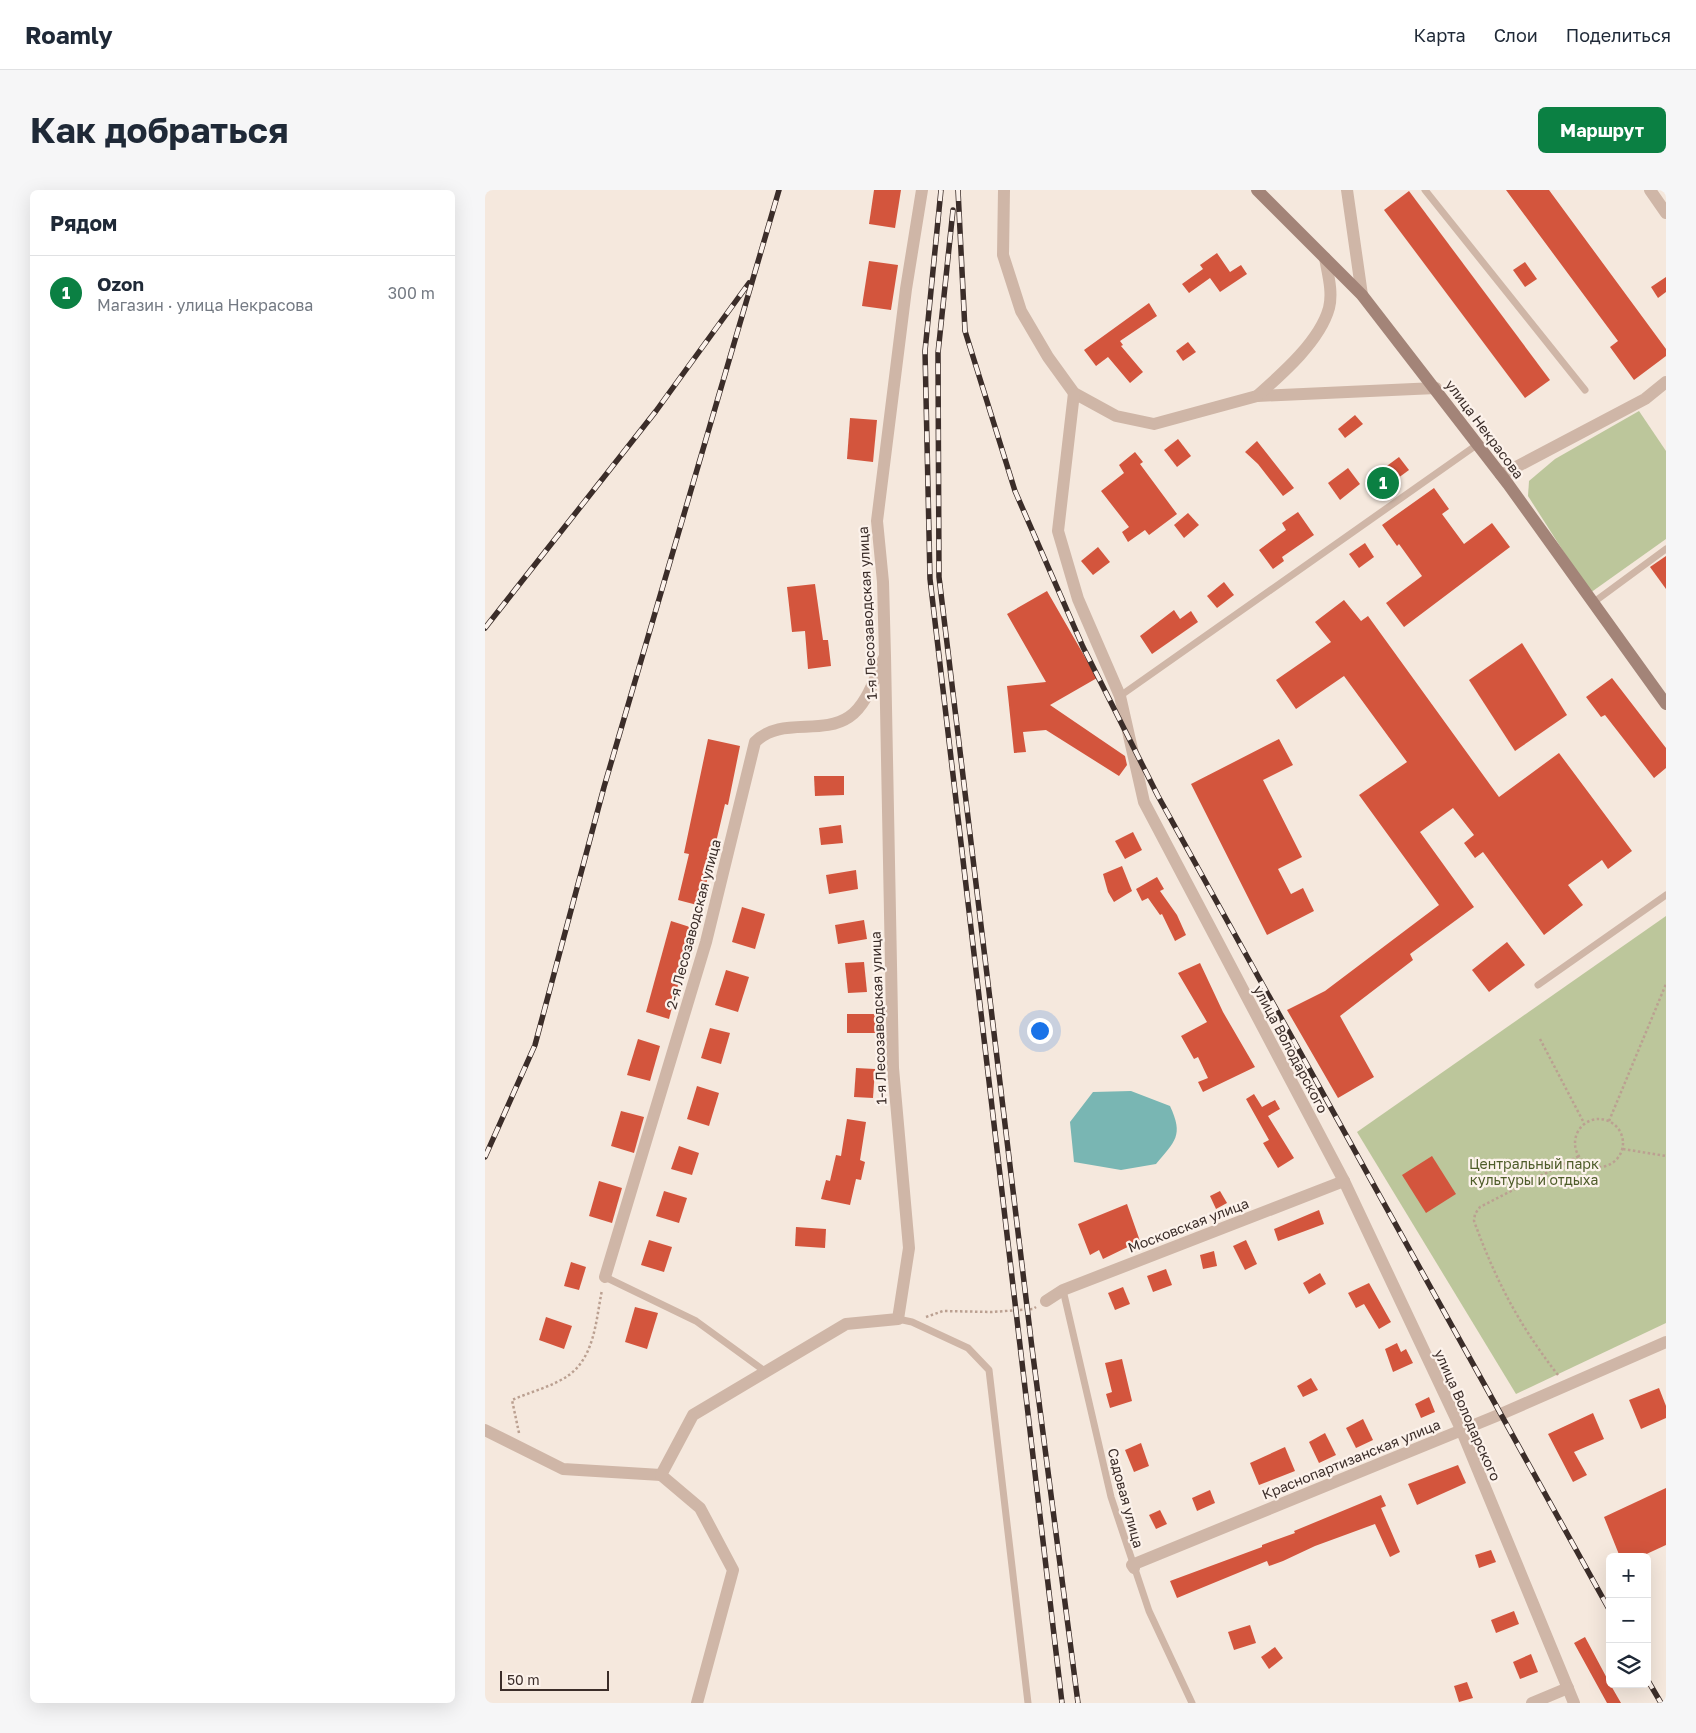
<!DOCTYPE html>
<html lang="ru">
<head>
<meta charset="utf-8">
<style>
	:root { --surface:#fff; --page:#f6f6f7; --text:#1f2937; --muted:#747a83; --line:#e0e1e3; --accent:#0b8043 }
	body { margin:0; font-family:"Golos Text",sans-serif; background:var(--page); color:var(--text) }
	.controls { position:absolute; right:15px; bottom:15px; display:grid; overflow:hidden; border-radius:8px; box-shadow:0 5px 20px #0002 }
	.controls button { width:45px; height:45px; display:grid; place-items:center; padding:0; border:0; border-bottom:1px solid var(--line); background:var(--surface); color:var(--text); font:25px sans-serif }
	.scale { position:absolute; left:15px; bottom:12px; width:109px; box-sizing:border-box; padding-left:5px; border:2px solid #3b2d29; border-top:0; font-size:14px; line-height:18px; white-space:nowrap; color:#3b2d29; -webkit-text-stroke:4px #fcf2eb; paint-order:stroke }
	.you { position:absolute; left:554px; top:840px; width:18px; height:18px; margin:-12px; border:4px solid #fff; border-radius:50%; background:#1a73e8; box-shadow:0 0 0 8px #1a73e833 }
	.badge { display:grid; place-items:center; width:32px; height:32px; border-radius:50%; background:var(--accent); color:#fff; font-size:16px; font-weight:700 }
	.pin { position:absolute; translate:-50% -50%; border:2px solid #fff; box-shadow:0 1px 5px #0006 }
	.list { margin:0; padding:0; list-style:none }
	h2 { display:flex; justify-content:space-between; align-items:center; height:65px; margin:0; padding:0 20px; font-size:21px }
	h2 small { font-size:16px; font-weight:400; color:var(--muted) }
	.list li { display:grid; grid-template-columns:32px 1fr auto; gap:15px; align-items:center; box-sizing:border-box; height:75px; padding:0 20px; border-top:1px solid var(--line) }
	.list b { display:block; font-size:19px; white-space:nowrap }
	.list p { margin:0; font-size:16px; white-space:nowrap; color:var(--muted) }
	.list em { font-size:16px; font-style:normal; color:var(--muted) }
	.icon { flex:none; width:28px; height:28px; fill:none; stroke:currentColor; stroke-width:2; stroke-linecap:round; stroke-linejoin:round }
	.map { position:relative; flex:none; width:1181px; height:1513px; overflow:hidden; border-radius:8px }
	header { display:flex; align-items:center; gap:30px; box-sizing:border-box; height:70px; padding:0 25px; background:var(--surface); border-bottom:1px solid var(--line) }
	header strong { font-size:24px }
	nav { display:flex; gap:28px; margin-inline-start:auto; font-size:18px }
	.intro { display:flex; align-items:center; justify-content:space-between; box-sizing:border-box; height:120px; padding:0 30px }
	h1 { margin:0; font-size:35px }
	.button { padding:12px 22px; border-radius:8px; background:var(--accent); color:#fff; font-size:18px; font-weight:700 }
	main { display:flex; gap:30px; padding:0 30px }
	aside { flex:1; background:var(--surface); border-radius:8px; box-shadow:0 5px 20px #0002 }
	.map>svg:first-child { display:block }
</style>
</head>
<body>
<header>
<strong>Roamly</strong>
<nav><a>Карта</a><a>Слои</a><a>Поделиться</a></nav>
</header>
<div class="intro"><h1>Как добраться</h1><a class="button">Маршрут</a></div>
<main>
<aside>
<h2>Рядом<small></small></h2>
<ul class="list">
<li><span class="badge">1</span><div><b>Ozon</b><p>Магазин · улица Некрасова</p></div><em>300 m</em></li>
</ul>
</aside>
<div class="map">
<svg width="1181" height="1513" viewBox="0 0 1181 1513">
	<rect width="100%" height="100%" fill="#f5e8dd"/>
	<g fill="#bcc69b">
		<polygon points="1154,221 1181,261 1181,349 1105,403 1043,306 1044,291 1070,269"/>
		<polygon points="1181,726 1181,1133 1031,1204 872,942"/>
	</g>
	<path fill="#79b6b3" d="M646,901L685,916C699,946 690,951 671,974L636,980L589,972L585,932L608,902Z"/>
	<g fill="#d3553d">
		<polygon points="389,0 416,0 410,38 384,34"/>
		<polygon points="1021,0 1064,0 1181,159 1181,166 1149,190 1125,157 1133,151"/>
		<polygon points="924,1 1065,190 1040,208 899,20"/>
		<polygon points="732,63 745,82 756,75 762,84 735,102 725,88 704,103 697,94 718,79 715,75"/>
		<polygon points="384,71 413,75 406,120 377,116"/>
		<polygon points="1040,72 1052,89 1040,97 1028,80"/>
		<polygon points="1181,87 1181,102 1173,108 1166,97"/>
		<polygon points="664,113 672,126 635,151 638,155 636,156 658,182 645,193 623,167 611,176 599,160"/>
		<polygon points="703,152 711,162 698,171 691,161"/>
		<polygon points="870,225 878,234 860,248 853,239"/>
		<polygon points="365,228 392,230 388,272 362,269"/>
		<polygon points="693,249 706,266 692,277 679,260"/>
		<polygon points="772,251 809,298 798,306 773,274 760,262"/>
		<polygon points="650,262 658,272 655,274 692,324 664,345 660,340 643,352 637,342 644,337 616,301 639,283 634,275"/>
		<polygon points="914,267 924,280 890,305 880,292"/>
		<polygon points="863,278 875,294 855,310 843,293"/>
		<polygon points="949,298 964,319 957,324 979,354 1007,333 1025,357 919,437 901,413 937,386 914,354 912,356 897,335"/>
		<polygon points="813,322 829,345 797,367 799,371 788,379 774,360 801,340 797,333"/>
		<polygon points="703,323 714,335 699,348 689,335"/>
		<polygon points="880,353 889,367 874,378 864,364"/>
		<polygon points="613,357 625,372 608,385 596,371"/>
		<polygon points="1181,366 1181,399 1165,377"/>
		<polygon points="739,392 749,405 732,418 722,406"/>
		<polygon points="330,394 338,450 343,450 346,476 323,479 320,441 307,442 302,397"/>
		<polygon points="562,401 612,488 565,515 640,566 642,575 634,586 561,540 538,542 541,562 529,563 522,496 561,492 522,424"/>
		<polygon points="859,410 876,431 883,426 1014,607 1074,563 1147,661 1123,679 1117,670 1083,695 1098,715 1059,745 998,662 990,668 979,653 989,645 968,618 935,642 989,717 925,764 928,770 855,826 889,887 853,908 802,820 840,801 954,715 874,605 922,572 859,486 811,519 791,490 846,452 830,432"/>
		<polygon points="689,420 695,429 706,421 713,432 667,464 655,446"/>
		<polygon points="1037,453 1082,525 1030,561 984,490"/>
		<polygon points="1127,488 1181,558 1181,578 1169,588 1120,525 1116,527 1101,507"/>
		<polygon points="223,549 255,556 243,615 240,614 216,716 193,710 204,664 199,663"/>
		<polygon points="794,549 808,575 778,590 817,667 793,679 806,704 818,698 829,721 782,745 706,594"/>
		<polygon points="329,586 359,586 359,605 330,606"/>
		<polygon points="356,635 358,653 336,655 334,638"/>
		<polygon points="648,642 657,660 640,669 630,651"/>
		<polygon points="637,676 647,701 629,712 623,702 618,684"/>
		<polygon points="371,680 373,699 344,704 341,685"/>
		<polygon points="672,687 679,699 675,701 692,725 701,745 690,751 677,724 675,725 663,708 657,711 651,699"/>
		<polygon points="257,717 280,724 270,759 247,752"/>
		<polygon points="379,730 382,749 353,754 350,735"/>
		<polygon points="186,731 208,738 184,829 161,822"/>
		<polygon points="1022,752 1040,775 1004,802 987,780"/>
		<polygon points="379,772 382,802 363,803 360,773"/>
		<polygon points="715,773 738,822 770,877 718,902 713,892 723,888 713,867 709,869 696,846 722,832 693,783"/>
		<polygon points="241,780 264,787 253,822 230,815"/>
		<rect x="362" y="824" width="30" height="19"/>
		<polygon points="225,838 245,843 236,874 216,868"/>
		<polygon points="153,849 175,856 165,891 142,885"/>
		<polygon points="371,878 390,879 388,908 369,907"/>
		<polygon points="212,896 234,903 224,936 202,929"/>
		<polygon points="769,904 777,917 790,910 795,919 783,926 809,968 793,978 778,953 784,950 761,909"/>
		<polygon points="136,921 159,927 149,963 126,956"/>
		<polygon points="362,929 381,932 375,970 380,972 376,990 371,989 365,1015 336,1009 341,990 345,991 351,965 356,966"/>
		<polygon points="194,956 214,963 207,985 186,979"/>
		<polygon points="947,966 971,1004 941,1023 917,985"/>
		<polygon points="114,991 137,998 127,1033 104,1026"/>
		<polygon points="179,1001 202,1008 194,1033 171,1026"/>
		<polygon points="735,1001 742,1013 731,1019 725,1006"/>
		<polygon points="642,1014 655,1051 618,1069 614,1060 605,1065 593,1034"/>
		<polygon points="834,1020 839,1034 793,1051 789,1039"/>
		<polygon points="311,1037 341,1039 340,1058 310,1056"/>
		<polygon points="164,1050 187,1057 179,1082 156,1075"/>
		<polygon points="761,1050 772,1074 760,1080 748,1056"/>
		<polygon points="729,1061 732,1076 718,1079 715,1065"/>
		<polygon points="86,1072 101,1077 94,1100 79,1096"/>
		<polygon points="681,1079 687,1095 668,1102 662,1086"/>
		<polygon points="835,1083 841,1094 824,1104 818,1093"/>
		<polygon points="884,1093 906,1132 894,1139 879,1114 871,1118 863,1103"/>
		<polygon points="638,1097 645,1114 630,1120 623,1103"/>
		<polygon points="150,1117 173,1123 162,1159 140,1152"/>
		<polygon points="61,1127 87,1136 79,1159 54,1150"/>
		<polygon points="912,1153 916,1162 921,1159 928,1173 908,1182 900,1159"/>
		<polygon points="637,1169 647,1211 625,1218 621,1204 627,1202 620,1173"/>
		<polygon points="826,1188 833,1200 818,1207 812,1196"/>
		<polygon points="1174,1198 1181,1216 1181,1228 1156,1239 1144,1210"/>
		<polygon points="944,1207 950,1222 936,1228 930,1214"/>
		<polygon points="1108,1223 1119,1249 1089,1262 1102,1285 1088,1292 1063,1244"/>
		<polygon points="878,1229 888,1250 871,1258 861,1238"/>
		<polygon points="840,1243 851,1265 834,1273 824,1252"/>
		<polygon points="656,1253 664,1276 649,1282 640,1260"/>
		<polygon points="800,1257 810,1281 774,1295 765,1273"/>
		<polygon points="973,1275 981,1293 932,1315 923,1294"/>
		<polygon points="1181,1298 1181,1355 1155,1367 1135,1367 1119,1327"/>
		<polygon points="725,1300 730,1313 712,1321 707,1308"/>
		<polygon points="896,1305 901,1316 896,1318 915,1362 905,1367 890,1334 830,1356 798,1371 784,1376 782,1371 692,1408 685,1391 777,1357 777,1355 810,1343 809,1341"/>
		<polygon points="675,1320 682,1334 671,1339 664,1325"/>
		<polygon points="1006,1360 1011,1372 994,1378 990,1365"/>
		<polygon points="1029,1421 1034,1434 1011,1443 1006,1430"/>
		<polygon points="765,1435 771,1453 749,1460 743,1442"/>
		<polygon points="1100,1447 1125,1494 1136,1513 1122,1513 1089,1453"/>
		<polygon points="790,1457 798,1468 784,1479 776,1467"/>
		<polygon points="1046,1464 1053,1482 1035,1489 1028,1472"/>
		<polygon points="982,1492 988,1508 974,1512 969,1496"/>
	</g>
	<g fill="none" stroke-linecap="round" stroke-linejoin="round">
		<g stroke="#bba091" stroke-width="2.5" stroke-dasharray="2.5 2.5" stroke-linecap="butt">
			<polyline points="1055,849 1099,933"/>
			<circle cx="1114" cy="953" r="24"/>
			<polyline points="1124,931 1181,794"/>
			<polyline points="1138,959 1181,966"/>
			<polyline points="441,1127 458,1121 507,1122 548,1119 551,1117"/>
			<path d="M1073,1185C1034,1135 1011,1091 989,1031L990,1024L995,1017L1094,966"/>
			<path d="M34,1243L27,1210C45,1202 69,1196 84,1185C110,1166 111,1129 117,1100"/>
		</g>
		<g stroke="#cfb6a7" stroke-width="7">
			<polyline points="940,0 1100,200"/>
			<polyline points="1109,412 1181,359"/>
			<polyline points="635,506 993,254"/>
			<polyline points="1053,795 1181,705"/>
			<polyline points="120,1087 211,1131 281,1182"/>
			<polyline points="578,1100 626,1307 664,1421 707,1513"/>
			<polyline points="413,1129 427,1132 483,1158 504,1180 543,1513"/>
		</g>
		<g stroke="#cfb6a7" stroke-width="12">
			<polyline points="519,0 518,65 536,121 563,167 589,203 631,226 669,234 772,206 951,198"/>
			<polyline points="862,0 877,105"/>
			<polyline points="1165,0 1181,23"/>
			<polyline points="589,203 573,341 593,409 635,506 659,612 859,991 976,1239 1089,1513"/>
			<path d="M772,206C797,184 835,151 844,118C848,102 843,85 840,68"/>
			<polyline points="1016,285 1160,209 1181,192"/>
			<path d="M120,1087L221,752L270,552C296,526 336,546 364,527C382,515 390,487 399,468"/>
			<polyline points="561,1111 578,1100 859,991"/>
			<polyline points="0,1240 78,1279 176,1285"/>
			<polyline points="649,1378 647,1375 1016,1224 1181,1152"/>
			<polyline points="212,1513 248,1380 215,1318 176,1285 208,1225 361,1134 413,1129 424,1058 408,878 400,466 398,392 392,331 421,99 437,0"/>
			<polyline points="1047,1513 1083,1498"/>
		</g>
		<polyline stroke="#a38478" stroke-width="12" points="772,0 877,105 1023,294 1181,514"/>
		<defs>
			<g id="rail">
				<polyline points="456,0 440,161 445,389 577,1513"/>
				<polyline points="473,0 480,141 530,301 598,457 673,606 1125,1421"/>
				<polyline points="468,20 453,163 454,387 547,1158 593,1513"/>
				<polyline points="0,438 171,221 264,93"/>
				<polyline points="0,967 50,855 119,597 294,0"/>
				<polyline points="1162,1489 1176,1513"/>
			</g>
		</defs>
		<use href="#rail" stroke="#3b2d29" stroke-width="5.5"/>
		<use href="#rail" stroke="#fcf2eb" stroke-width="4" stroke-dasharray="11" stroke-linecap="butt"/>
	</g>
	<g text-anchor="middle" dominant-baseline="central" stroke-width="4.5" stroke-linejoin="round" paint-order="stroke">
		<g font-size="14" fill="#3b2d29" stroke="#fcf2eb">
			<text transform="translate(1000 239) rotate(53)">улица Некрасова</text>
			<text transform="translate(382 423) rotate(-93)">1-я Лесозаводская улица</text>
			<text transform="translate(208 734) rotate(-75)">2-я Лесозаводская улица</text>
			<text transform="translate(393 828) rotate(-92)">1-я Лесозаводская улица</text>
			<text transform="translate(806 859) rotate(62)">улица Володарского</text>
			<text transform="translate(703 1035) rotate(-21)">Московская улица</text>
			<text transform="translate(983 1225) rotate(66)">улица Володарского</text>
			<text transform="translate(866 1269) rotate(-22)">Краснопартизанская улица</text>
			<text transform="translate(641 1308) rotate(75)">Садовая улица</text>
		</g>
		<g font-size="14" fill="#4e5c29" stroke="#fcf2eb">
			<text x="1049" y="973">Центральный парк<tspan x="1049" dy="16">культуры и отдыха</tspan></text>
		</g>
	</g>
</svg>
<div class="controls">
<button>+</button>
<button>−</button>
<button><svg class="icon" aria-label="layers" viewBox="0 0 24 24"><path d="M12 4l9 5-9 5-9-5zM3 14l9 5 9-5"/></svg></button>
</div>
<div class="scale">50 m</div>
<div class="you"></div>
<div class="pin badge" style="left:898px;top:293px">1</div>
</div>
</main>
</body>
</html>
